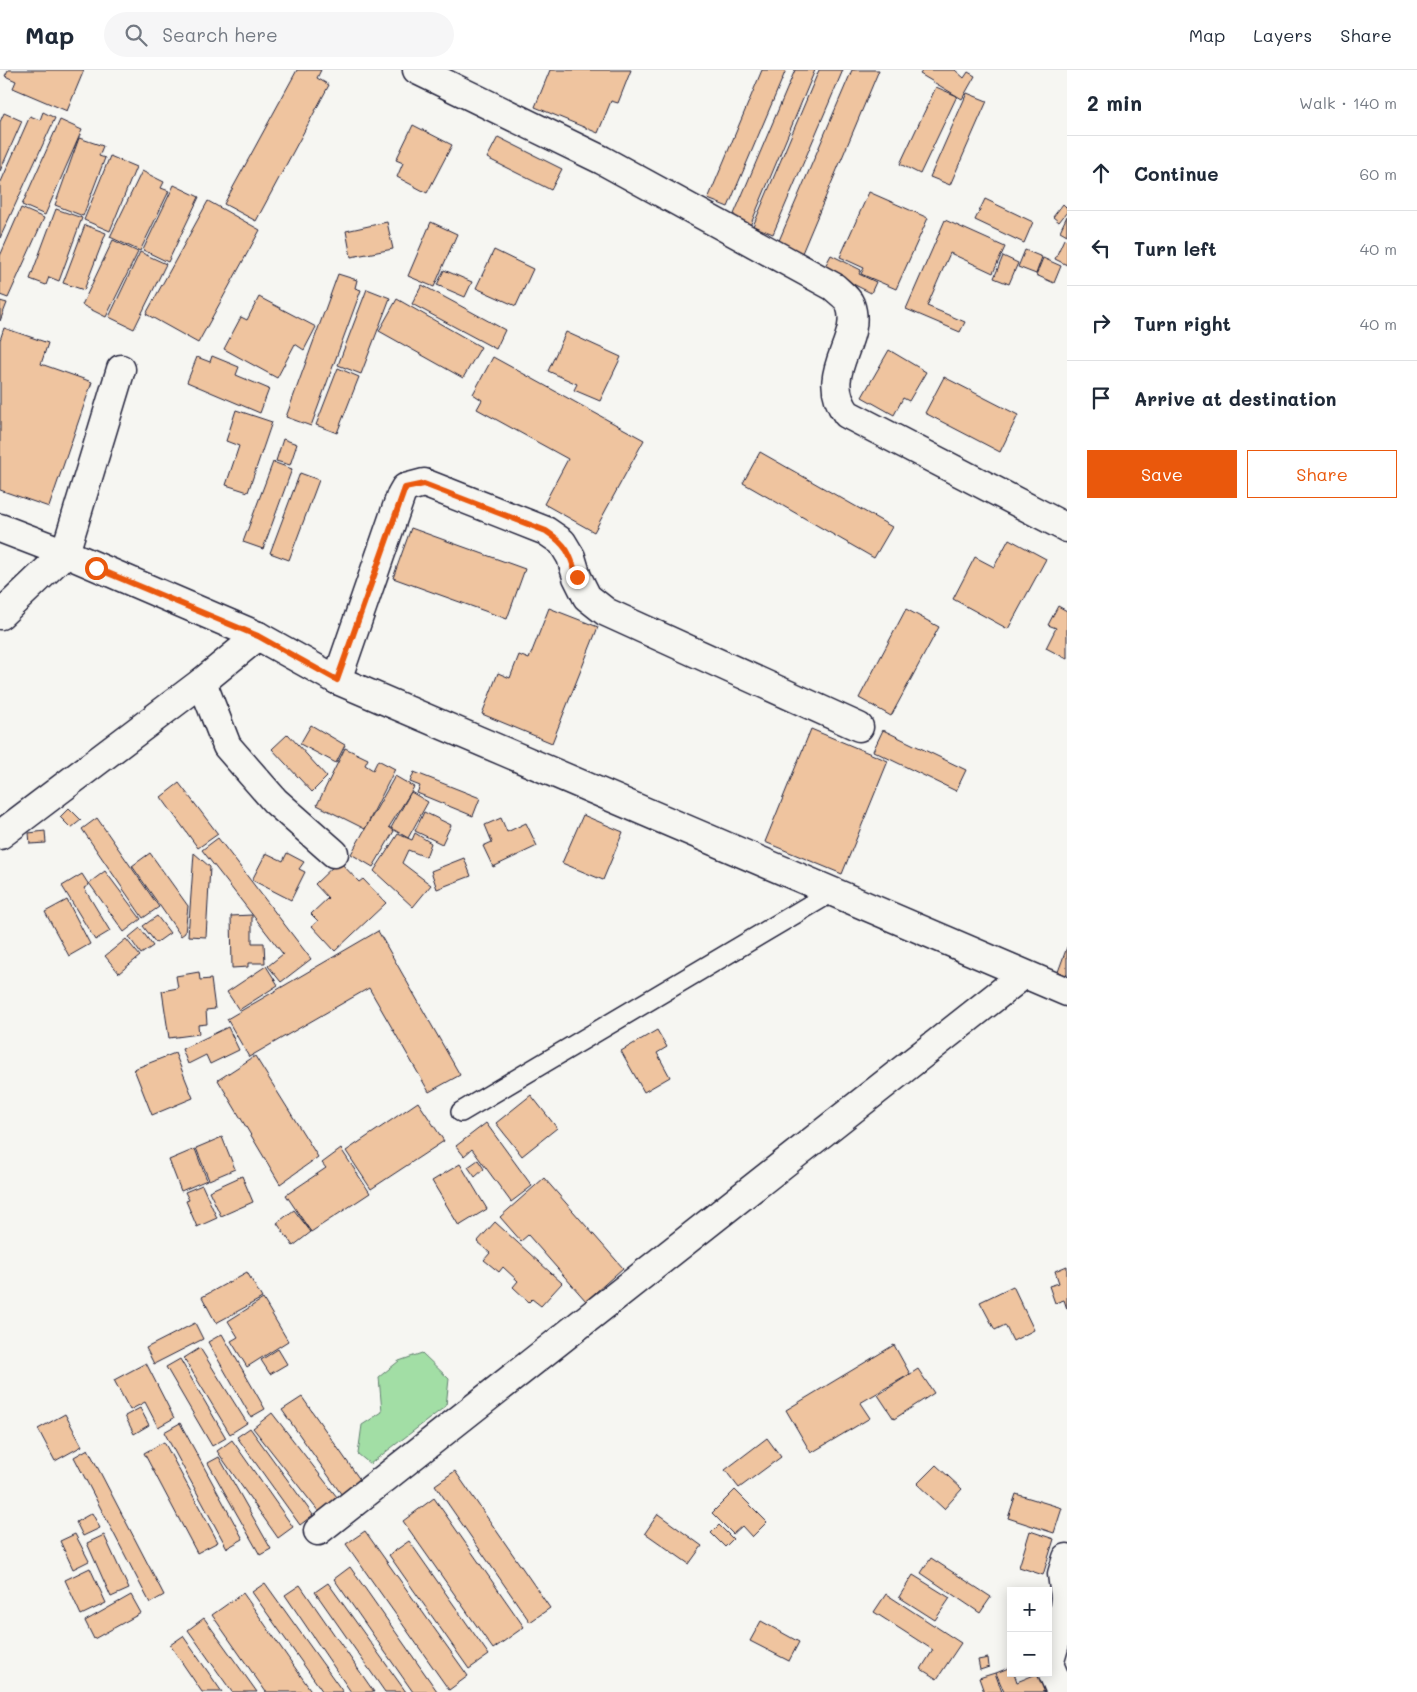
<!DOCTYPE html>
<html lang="en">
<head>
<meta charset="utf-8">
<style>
	:root { --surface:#fff; --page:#f6f6f7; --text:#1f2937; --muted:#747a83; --line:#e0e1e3; --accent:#ea580c }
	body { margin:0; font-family:Mali,sans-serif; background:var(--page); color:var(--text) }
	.controls { position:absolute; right:15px; bottom:15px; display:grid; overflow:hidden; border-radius:0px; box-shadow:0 2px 12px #0003 }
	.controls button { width:45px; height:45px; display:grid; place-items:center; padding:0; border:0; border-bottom:1px solid var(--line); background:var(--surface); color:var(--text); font:25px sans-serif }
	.stop { position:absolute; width:15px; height:15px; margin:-11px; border:4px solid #ea580c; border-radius:50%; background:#fff }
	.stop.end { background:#ea580c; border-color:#fff; box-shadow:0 1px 5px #0008 }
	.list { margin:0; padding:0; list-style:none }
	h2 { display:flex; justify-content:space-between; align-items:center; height:65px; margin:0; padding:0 20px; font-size:21px }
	h2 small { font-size:16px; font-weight:400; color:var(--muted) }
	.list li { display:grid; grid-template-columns:32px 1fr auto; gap:15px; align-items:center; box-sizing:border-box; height:75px; padding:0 20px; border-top:1px solid var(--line) }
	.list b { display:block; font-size:19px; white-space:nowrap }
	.list em { font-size:16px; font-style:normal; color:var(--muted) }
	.actions { display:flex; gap:10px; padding:15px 20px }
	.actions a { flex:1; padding:11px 0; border:1px solid var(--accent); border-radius:0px; text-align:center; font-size:18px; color:var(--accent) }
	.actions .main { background:var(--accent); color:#fff }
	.icon { flex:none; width:28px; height:28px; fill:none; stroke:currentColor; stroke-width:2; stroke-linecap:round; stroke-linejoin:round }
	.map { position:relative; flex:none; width:1067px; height:1622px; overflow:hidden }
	header { display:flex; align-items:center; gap:30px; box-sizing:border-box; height:70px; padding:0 25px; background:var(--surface); border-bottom:1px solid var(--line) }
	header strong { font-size:24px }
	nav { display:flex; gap:28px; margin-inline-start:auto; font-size:18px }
	.search { width:350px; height:45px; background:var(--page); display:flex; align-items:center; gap:12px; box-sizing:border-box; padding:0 18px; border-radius:28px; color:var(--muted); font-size:19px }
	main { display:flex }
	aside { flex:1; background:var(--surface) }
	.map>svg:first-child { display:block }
</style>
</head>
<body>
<header>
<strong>Map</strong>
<div class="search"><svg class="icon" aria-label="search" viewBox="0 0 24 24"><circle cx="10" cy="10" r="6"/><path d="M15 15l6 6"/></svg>Search here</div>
<nav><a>Map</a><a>Layers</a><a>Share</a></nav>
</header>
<main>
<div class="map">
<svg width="1067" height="1622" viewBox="0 0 1067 1622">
	<rect width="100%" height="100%" fill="#f6f6f2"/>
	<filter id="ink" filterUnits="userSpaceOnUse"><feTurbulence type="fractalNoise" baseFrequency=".02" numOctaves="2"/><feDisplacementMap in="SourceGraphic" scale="10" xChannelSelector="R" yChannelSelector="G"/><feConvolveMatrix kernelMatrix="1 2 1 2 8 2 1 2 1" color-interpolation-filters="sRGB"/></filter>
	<g filter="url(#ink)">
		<polygon fill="#a2dea5" stroke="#628070" points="422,1283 449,1309 446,1336 370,1394 358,1384 362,1355 382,1342 379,1307 399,1291"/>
		<g fill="#efc49f" stroke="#22223b">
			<polygon points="8,0 84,0 67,41 13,18 16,11 5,6"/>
			<polygon points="297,0 321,0 317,8 329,15 256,151 224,134"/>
			<polygon points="550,0 631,0 618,33 611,31 598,63 535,37"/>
			<polygon points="762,0 786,0 728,137 708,129"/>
			<polygon points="795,0 815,0 750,156 732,149"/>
			<polygon points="819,0 843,0 773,164 753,156"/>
			<polygon points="852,0 879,0 802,183 778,173"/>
			<polygon points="923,0 955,0 964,8 968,2 975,6 962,29 920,4"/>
			<polygon points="936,17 957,26 920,104 900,94"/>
			<polygon points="967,23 987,31 950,115 930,107"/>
			<polygon points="43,42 55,48 0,168 0,114 30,46 40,50"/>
			<polygon points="4,43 22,51 0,101 0,52"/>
			<polygon points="60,50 82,60 45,145 22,135"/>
			<polygon points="413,55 452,75 427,123 397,107 403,93 396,90"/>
			<polygon points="498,67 562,99 551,120 487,88"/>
			<polygon points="79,68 103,76 99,86 105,88 83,146 55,135"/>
			<polygon points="110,86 136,97 110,161 84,150"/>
			<polygon points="142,101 164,112 161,118 169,121 140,181 110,167"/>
			<polygon points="174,115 199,127 168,192 143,180"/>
			<polygon points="869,122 928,148 896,219 861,204 864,198 840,187"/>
			<polygon points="985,129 1033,152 1024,173 975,150"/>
			<polygon points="208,131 260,160 198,273 146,244"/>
			<polygon points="1063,134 1067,138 1067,142 1059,152 1053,147"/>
			<polygon points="21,138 44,148 8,228 0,225 0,186"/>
			<polygon points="56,139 82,148 59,211 49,207 46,215 30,209"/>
			<polygon points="1067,146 1067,165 1060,161"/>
			<polygon points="945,150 1005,177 993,203 950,183 927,236 965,252 960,262 906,239"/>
			<polygon points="387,152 393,179 351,187 346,161"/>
			<polygon points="431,152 457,164 434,217 408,206"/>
			<polygon points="85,155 106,163 84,220 63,213"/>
			<polygon points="1064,169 1067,170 1067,195 1055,189"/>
			<polygon points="113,170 138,182 106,247 82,235"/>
			<polygon points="494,180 533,199 516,236 476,218"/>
			<polygon points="1025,180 1042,187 1036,204 1018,197"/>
			<polygon points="140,182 166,194 134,259 109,247"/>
			<polygon points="831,185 861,200 859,204 876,212 871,223 853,214 851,217 822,202"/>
			<polygon points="1003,186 1018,193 1009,214 994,208"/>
			<polygon points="1043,188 1061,196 1054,213 1036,205"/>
			<polygon points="444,200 472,212 465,227 437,215"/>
			<polygon points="338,204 357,210 355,218 361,220 311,356 286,347"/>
			<polygon points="422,215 505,260 496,279 412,234"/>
			<polygon points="367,219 390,228 361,304 338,295"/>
			<polygon points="259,227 316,257 304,280 295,274 277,308 224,279 241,247 247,250"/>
			<polygon points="397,229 481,277 463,308 379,261"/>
			<polygon points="0,231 7,233 0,251"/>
			<polygon points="4,258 48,273 41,294 92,312 49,437 0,420 0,270"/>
			<polygon points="566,262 621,287 600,331 574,320 577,314 548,301"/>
			<polygon points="889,280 926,302 909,331 903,328 894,345 862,327"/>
			<polygon points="212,286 239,297 236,305 269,319 260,343 187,312 197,287 210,292"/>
			<polygon points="493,287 644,370 594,462 544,434 568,389 477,339 482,330 473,324"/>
			<polygon points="338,298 359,307 337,363 316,355"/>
			<polygon points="944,307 1018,345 1000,382 925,343"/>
			<polygon points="236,340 272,352 248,422 226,415 239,376 226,371"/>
			<polygon points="283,369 297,374 290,395 276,391"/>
			<polygon points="760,382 892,457 874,488 743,413"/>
			<polygon points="273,392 292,399 263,479 243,472"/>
			<polygon points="300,403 319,410 289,490 270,483"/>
			<polygon points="411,458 525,499 507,549 393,508"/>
			<polygon points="1009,469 1046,489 1008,559 953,529 975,487 994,497"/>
			<polygon points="1058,536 1067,541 1067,589 1046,578 1056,558 1048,555"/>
			<polygon points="549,538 598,557 552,673 482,644 498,603 510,608 519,585 529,589"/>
			<polygon points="906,539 939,557 891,646 859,628"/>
			<polygon points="311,655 345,675 336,693 300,674"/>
			<polygon points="811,659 888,691 842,804 765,772"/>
			<polygon points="883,660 966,700 956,721 873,681"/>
			<polygon points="288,664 327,707 312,722 272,679"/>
			<polygon points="345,678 368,689 365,695 373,700 378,690 395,699 365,759 317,735"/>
			<polygon points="414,702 480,728 473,746 417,723 420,716 410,712"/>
			<polygon points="395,706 414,717 389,757 394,761 373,797 351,784"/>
			<polygon points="179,713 218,764 198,778 161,727"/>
			<polygon points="411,722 428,732 408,768 391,758"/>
			<polygon points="69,738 81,750 71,758 60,747"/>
			<polygon points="424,742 451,755 442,774 415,761"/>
			<polygon points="583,745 623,762 603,810 562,793"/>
			<polygon points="97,748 159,837 143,848 82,759"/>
			<polygon points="501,748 507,762 526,753 537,776 493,797 483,776 492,772 485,755"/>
			<polygon points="45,761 46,773 30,774 29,763"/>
			<polygon points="415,763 431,773 426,787 408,780 402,793 431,815 413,837 374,801 398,764 412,770"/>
			<polygon points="218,768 311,889 281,912 268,896 283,884 202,780"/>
			<polygon points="150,783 188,836 185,863 181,866 132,796"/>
			<polygon points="194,783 210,797 206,867 188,866"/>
			<polygon points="266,783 283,791 287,783 304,792 299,799 305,802 291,830 252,810"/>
			<polygon points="464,788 471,806 437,819 431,801"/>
			<polygon points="339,791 359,812 363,809 386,833 335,881 312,856 318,851 311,844 328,828 315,814"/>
			<polygon points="105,801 141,849 124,862 89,813"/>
			<polygon points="82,804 89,815 84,818 110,861 95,870 62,816"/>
			<polygon points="67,830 90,874 69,886 45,842"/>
			<polygon points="252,845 252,873 264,873 265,893 248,893 248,897 232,898 231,846"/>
			<polygon points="157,846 170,863 156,873 143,856"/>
			<polygon points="140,858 153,876 141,884 129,867"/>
			<polygon points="378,861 460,1005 429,1022 369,918 249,987 227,949"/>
			<polygon points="126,869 140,886 119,903 105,886"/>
			<polygon points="1067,877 1067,905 1058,902"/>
			<polygon points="266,896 278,915 239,940 227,922"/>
			<polygon points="199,902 200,910 211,909 215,939 206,940 207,954 198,955 199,964 169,968 162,921 178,918 176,906"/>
			<polygon points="228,957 239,980 210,994 206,985 188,994 182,979"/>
			<polygon points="657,960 667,977 657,983 670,1007 644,1022 621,981"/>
			<polygon points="175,983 193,1028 152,1045 134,999"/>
			<polygon points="255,986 318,1087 280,1114 218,1010"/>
			<polygon points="531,1025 557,1058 522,1086 496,1053"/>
			<polygon points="418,1032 444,1071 371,1119 346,1081"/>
			<polygon points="486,1053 532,1116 511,1132 472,1079 464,1086 456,1076"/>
			<polygon points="222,1067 235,1099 209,1110 196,1078"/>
			<polygon points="195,1079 207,1110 181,1121 169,1090"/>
			<polygon points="341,1079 370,1123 311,1162 286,1125 326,1098 322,1093"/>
			<polygon points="478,1090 484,1099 475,1107 468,1097"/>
			<polygon points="460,1094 487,1139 459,1156 432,1111"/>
			<polygon points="242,1106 253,1132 221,1146 209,1121"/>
			<polygon points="544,1108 623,1198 586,1231 528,1165 521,1171 500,1147"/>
			<polygon points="202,1115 217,1148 197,1157 186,1131 189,1130 185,1122"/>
			<polygon points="294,1140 311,1162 293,1176 277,1153"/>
			<polygon points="495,1152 562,1213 541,1236 532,1229 529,1232 513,1217 518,1211 503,1197 499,1202 484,1190 490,1183 477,1172"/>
			<polygon points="1067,1196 1067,1239 1064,1230 1055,1233 1049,1216 1059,1213 1055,1201"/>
			<polygon points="247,1202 262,1228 216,1253 202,1227"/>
			<polygon points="1013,1216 1034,1260 1013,1271 1005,1255 995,1260 980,1232"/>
			<polygon points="263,1229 288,1271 247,1297 231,1271 238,1267 228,1251"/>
			<polygon points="195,1253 203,1269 154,1294 146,1278"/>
			<polygon points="222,1264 265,1339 251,1347 208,1272"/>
			<polygon points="894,1275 910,1304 860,1333 870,1348 811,1383 786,1340"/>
			<polygon points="200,1278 247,1353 230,1364 184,1288"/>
			<polygon points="278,1279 287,1294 270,1304 261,1290"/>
			<polygon points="180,1289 226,1368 212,1376 166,1297"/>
			<polygon points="146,1293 174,1348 158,1357 145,1332 130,1340 114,1310"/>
			<polygon points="918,1299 934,1323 894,1349 878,1325"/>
			<polygon points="302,1327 363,1414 344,1428 282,1340"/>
			<polygon points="140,1338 149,1355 134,1364 125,1346"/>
			<polygon points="272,1343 337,1427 319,1442 253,1358"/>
			<polygon points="65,1344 82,1376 55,1391 38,1359"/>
			<polygon points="180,1353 243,1469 227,1478 164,1362"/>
			<polygon points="250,1358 313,1445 300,1455 237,1367"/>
			<polygon points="767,1368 781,1387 739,1418 725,1400"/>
			<polygon points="232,1370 293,1457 278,1468 217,1381"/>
			<polygon points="164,1372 218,1472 197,1483 144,1383"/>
			<polygon points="88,1379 164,1525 150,1533 74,1387"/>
			<polygon points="219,1387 271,1479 260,1485 208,1393"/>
			<polygon points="936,1395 962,1419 944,1439 917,1414"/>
			<polygon points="455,1401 550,1538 530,1552 435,1415"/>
			<polygon points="735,1420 767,1452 752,1467 742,1456 733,1464 712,1443"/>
			<polygon points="1016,1424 1062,1438 1054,1463 1008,1448"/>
			<polygon points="434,1428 524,1557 493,1579 403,1451"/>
			<polygon points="92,1443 100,1458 83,1466 76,1452"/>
			<polygon points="658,1444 702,1476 689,1494 645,1463"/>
			<polygon points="719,1455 733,1469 725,1477 711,1463"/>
			<polygon points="365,1461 468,1606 449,1620 346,1474"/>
			<polygon points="1030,1461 1054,1469 1043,1505 1019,1497"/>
			<polygon points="75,1464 89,1491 73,1499 60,1471"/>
			<polygon points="104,1465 129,1519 111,1527 87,1473"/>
			<polygon points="409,1471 489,1585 469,1599 389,1485"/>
			<polygon points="931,1488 991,1527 980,1543 921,1503"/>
			<polygon points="350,1497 437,1621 435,1622 413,1622 334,1509"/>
			<polygon points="90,1498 106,1533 81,1545 65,1510"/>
			<polygon points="913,1505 950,1528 935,1550 899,1527"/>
			<polygon points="265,1513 343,1622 323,1622 252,1522"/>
			<polygon points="328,1513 406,1622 385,1622 315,1522"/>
			<polygon points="300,1515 374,1622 351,1622 285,1525"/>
			<polygon points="243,1523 312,1622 266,1622 212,1545"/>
			<polygon points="886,1524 961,1573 937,1609 921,1599 933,1580 874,1542"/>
			<polygon points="131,1525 141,1543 94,1569 85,1551"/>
			<polygon points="204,1548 257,1622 232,1622 188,1560"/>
			<polygon points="761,1551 799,1572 789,1591 750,1571"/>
			<polygon points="183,1566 222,1622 202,1622 170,1575"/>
			<polygon points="988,1588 989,1597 980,1600 978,1590"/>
			<polygon points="1011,1597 1011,1603 1014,1603 1017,1612 1039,1603 1047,1620 1042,1622 1004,1622 996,1603"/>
			<polygon points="995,1603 1002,1622 984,1622 979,1608"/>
		</g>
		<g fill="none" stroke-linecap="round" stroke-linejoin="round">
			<defs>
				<polyline id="service" points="461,1042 832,822"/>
				<g id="minor">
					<path d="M417,0L602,90L834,217C839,222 848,228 850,234C864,272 816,302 847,344L1067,458"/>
					<polyline points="0,458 65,483 258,566 337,610 1067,922"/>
					<polyline points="0,545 65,483 121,299"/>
					<polyline points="337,610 401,425 405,418 424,413 546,461 562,472 571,487 577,507 587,527 606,542 859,657"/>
					<polyline points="202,612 227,676 275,731 334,783"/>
					<polyline points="0,765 202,612 258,566"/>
					<polyline points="318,1461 1023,905"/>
					<polyline points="1067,1488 1062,1504 1065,1527 1063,1546 1067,1547"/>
					<polyline points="1061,1622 1049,1594 1063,1546"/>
				</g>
			</defs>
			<use href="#service" stroke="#22223b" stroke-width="22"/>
			<use href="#minor" stroke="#22223b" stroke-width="31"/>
			<use href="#service" stroke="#f6f6f2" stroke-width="19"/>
			<use href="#minor" stroke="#f6f6f2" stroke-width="28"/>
		</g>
	</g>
	<g fill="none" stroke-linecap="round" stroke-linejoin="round" filter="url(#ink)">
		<path stroke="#ea580c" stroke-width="6" d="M96,498L258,566L337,610L405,418L424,414L546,461C567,475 570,483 577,507"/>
	</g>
</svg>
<div class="controls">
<button>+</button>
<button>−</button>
</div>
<div class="stop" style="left:96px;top:498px"></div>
<div class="stop end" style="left:577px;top:507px"></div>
</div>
<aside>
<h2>2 min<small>Walk · 140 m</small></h2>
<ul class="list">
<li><svg class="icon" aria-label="ahead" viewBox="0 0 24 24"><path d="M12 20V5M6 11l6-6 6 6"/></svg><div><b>Continue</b></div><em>60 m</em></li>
<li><svg class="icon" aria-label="left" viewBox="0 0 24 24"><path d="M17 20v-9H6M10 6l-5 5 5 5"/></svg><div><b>Turn left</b></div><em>40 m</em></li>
<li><svg class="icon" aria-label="right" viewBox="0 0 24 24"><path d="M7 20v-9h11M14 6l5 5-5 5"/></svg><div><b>Turn right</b></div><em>40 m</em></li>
<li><svg class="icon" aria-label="arrive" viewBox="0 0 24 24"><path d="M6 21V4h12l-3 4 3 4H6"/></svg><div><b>Arrive at destination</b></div></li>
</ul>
<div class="actions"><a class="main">Save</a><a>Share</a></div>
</aside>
</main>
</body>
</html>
